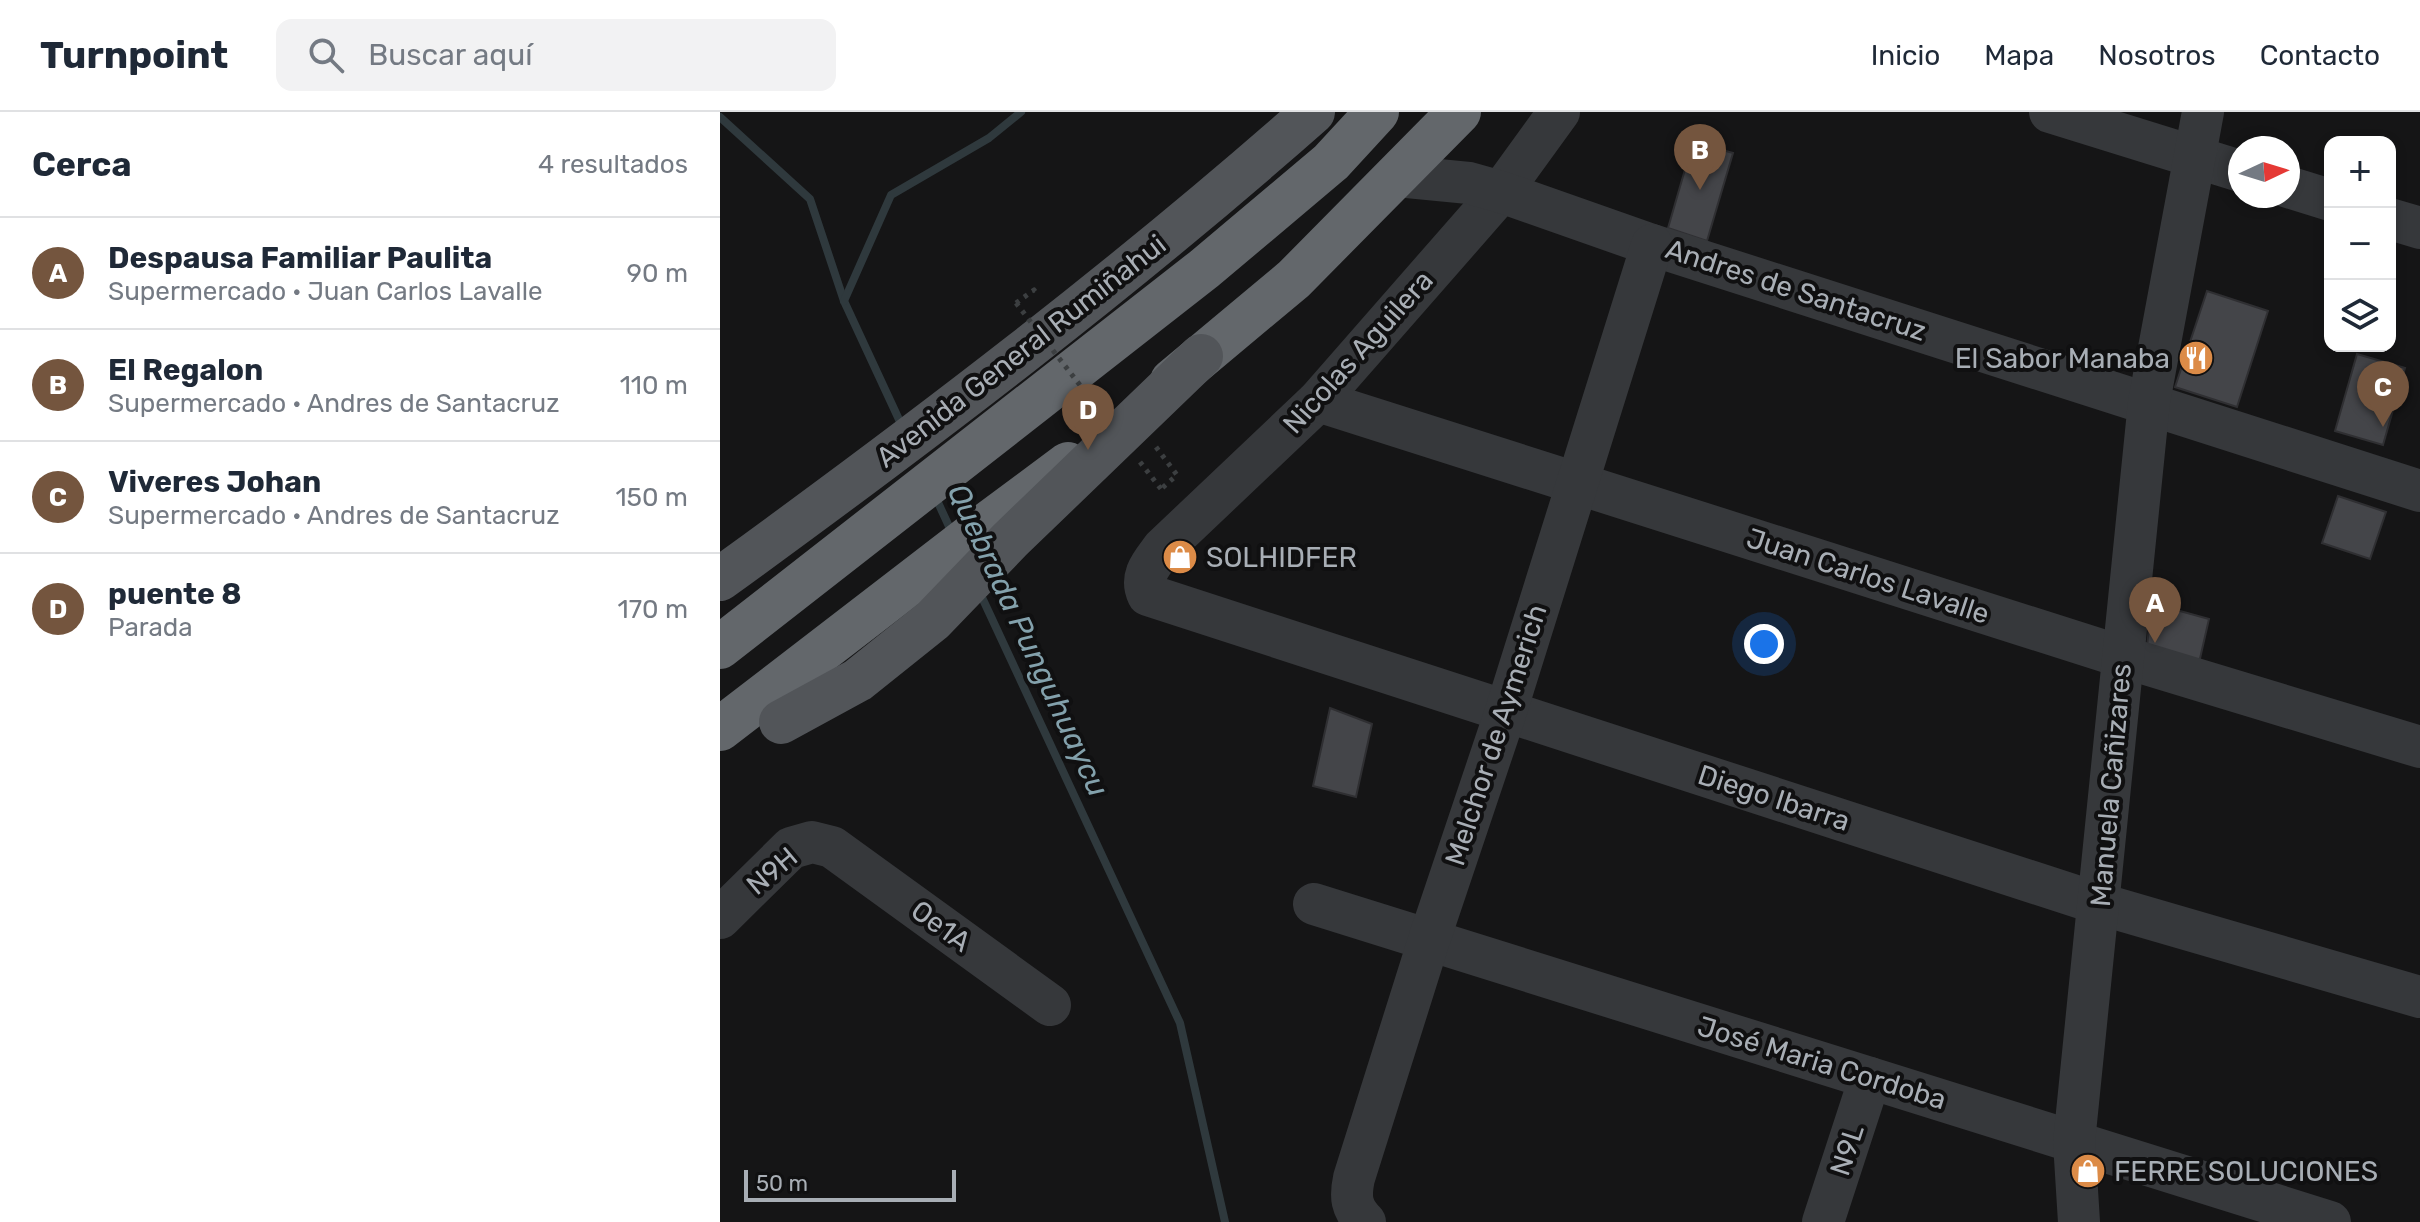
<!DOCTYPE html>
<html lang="es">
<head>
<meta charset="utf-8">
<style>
	:root { --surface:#fff; --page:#f2f2f3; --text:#1f2937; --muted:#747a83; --line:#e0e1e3; --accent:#74553e }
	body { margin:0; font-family:Rubik,sans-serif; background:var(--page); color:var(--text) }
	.controls { position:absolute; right:24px; top:24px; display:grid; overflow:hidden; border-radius:16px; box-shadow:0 4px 12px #0003 }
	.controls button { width:72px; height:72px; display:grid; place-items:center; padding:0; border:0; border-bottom:2px solid var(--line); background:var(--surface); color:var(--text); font:40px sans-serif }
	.compass { position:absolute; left:1508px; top:24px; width:72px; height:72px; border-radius:50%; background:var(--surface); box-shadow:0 4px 12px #0003; rotate:86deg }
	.scale { position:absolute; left:24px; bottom:20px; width:212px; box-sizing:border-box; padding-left:8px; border:4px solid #a8aeb5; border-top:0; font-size:22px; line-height:28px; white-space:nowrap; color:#a8aeb5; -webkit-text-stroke:6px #101011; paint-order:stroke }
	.you { position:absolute; left:1044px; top:532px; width:28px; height:28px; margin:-20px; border:6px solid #fff; border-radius:50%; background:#1a73e8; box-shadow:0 0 0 12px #1a73e833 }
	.badge { display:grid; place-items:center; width:52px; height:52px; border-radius:50%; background:var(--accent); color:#fff; font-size:26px; font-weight:700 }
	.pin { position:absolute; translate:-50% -66px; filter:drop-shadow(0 2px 4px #0008) }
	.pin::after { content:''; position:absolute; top:42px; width:28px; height:24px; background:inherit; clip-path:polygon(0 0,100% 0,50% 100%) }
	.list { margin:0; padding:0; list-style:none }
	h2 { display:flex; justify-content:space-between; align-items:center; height:104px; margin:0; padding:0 32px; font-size:34px }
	h2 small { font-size:26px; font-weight:400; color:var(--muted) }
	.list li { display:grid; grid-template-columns:52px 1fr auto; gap:24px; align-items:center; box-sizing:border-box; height:112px; padding:0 32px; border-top:2px solid var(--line) }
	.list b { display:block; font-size:30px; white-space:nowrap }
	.list p { margin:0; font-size:26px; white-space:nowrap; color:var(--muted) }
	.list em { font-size:26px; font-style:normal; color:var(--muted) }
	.icon { flex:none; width:44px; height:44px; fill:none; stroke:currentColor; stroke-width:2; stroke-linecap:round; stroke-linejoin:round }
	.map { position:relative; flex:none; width:1700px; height:1110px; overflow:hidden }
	header { display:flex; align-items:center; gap:48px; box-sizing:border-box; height:112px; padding:0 40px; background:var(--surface); border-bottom:2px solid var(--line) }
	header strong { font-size:38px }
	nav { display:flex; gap:44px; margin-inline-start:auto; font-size:28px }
	.search { width:560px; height:72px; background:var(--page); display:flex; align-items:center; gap:20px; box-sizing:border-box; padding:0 28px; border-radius:16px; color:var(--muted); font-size:30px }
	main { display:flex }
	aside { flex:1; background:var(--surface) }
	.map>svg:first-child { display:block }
</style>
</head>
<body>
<header>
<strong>Turnpoint</strong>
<div class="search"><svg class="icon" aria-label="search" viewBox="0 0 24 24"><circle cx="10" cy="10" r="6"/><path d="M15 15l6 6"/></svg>Buscar aquí</div>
<nav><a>Inicio</a><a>Mapa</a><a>Nosotros</a><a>Contacto</a></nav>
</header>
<main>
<aside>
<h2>Cerca<small>4 resultados</small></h2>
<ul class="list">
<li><span class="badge">A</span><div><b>Despausa Familiar Paulita</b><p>Supermercado · Juan Carlos Lavalle</p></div><em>90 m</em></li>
<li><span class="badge">B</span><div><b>El Regalon</b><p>Supermercado · Andres de Santacruz</p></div><em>110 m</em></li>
<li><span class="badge">C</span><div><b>Viveres Johan</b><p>Supermercado · Andres de Santacruz</p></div><em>150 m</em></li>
<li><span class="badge">D</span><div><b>puente 8</b><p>Parada</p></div><em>170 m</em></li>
</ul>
</aside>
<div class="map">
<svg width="1700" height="1110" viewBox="0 0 1700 1110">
	<rect width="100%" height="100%" fill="#151516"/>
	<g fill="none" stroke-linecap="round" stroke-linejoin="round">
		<g stroke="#2f393d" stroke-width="8">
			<polyline points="0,5 90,87 124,189 182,314"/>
			<polyline points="124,189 171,83 269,26 301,0"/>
			<polyline points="215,384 233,423"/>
			<polyline points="259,479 460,911 505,1110"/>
		</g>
	</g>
	<g fill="#444549" stroke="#2f2f32" stroke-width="2">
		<polygon points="973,30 1013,41 987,129 948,116"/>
		<polygon points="1487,179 1548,199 1517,295 1455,275"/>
		<polygon points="1637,242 1685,256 1663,333 1615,319"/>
		<polygon points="1618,384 1666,400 1650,447 1602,431"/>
		<polygon points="1431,491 1489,507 1479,551 1427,536"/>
		<polygon points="610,596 652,612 636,685 593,674"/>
	</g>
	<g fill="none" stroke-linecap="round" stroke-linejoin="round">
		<g stroke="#3c3f41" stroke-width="5" stroke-dasharray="4 6" stroke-linecap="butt">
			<polyline points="296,191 314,178 318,184"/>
			<polyline points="436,335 457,363 441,377"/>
		</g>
		<g stroke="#36383b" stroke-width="42">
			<path d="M839,0L781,80L598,289L443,436C432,451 419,464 428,483L1380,792L1700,885"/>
			<polyline points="1330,0 1520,59"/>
			<polyline points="677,64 749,71 781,80 932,133 1700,379"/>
			<polyline points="1568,75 1610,88"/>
			<polyline points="1670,107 1700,116"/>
			<polyline points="598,289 1403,545 1700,635"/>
			<polyline points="594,792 1610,1110"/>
			<polyline points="0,806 71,736 92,730 112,735 330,893"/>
			<path d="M645,1110C631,1096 630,1085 634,1066L709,828L786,599L932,133"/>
			<polyline points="1103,1110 1150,966"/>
			<polyline points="1359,1110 1354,1030 1429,290 1483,0"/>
		</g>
		<path stroke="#525559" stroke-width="44" d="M0,467C204,319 404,167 593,0"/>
		<g stroke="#63676b" stroke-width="44">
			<polyline points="452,269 574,167 739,0"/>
			<polyline points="0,535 484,157 611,50 657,0"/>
			<polyline points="0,617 251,424 348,352"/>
		</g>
		<g stroke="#3c3f41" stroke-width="5" stroke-dasharray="4 6" stroke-linecap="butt">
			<polyline points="296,191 377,295"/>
			<polyline points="420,350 441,377"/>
		</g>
		<polyline stroke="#525559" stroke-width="44" points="61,610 138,568 213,508 290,428 481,244"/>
	</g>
	<defs>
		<symbol id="restaurant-disc" viewBox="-11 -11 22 22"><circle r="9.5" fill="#dc8b47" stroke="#101011"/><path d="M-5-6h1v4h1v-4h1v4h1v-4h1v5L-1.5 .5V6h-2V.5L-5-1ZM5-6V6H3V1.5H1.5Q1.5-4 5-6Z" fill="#fff"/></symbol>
		<symbol id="shop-disc" viewBox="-11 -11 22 22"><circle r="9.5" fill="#dc8b47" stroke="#101011"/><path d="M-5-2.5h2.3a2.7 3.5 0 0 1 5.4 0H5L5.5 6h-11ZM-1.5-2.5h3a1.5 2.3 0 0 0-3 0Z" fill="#fff"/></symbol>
	</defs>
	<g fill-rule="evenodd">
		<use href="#restaurant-disc" x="1456" y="226" width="40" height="40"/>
		<use href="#shop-disc" x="440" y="425" width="40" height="40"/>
		<use href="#shop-disc" x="1348" y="1039" width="40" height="40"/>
	</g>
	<g text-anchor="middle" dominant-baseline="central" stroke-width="8" stroke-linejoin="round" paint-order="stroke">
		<g font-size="28" fill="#a8aeb5" stroke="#101011">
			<text transform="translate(1076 178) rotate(18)">Andres de Santacruz</text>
			<text transform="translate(301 239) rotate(-38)">Avenida General Rumiñahui</text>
			<text transform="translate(638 240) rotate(-48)">Nicolas Aguilera</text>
			<text transform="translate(1148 464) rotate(18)">Juan Carlos Lavalle</text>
			<text transform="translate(776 623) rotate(-72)">Melchor de Aymerich</text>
			<text transform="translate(1391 673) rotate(-85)">Manuela Cañizares</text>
			<text transform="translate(1054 686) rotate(18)">Diego Ibarra</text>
			<text transform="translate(52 759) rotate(-40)">N9H</text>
			<text transform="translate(221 814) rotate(36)">Oe1A</text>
			<text transform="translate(1102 951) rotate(17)">José Maria Cordoba</text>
			<text transform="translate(1127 1038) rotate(-72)">N9L</text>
		</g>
		<g font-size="28" fill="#a8aeb5" stroke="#101011" text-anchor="start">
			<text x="1450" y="246" text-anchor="end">El Sabor Manaba</text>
			<text x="486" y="445">SOLHIDFER</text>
			<text x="1394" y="1059">FERRE SOLUCIONES</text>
		</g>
		<g font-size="30" font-style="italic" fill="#83a1ac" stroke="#101011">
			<text transform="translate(308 528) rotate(65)">Quebrada Punguhuaycu</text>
		</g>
	</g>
</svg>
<div class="controls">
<button>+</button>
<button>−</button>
<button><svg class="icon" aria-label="layers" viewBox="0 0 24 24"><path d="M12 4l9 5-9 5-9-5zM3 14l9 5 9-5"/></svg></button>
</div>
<svg class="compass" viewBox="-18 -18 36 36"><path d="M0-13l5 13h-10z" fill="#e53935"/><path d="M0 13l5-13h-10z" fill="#747a83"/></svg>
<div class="scale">50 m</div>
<div class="you"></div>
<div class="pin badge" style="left:1435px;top:531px">A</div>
<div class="pin badge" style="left:980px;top:78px">B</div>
<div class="pin badge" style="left:1663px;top:315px">C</div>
<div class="pin badge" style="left:368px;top:338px">D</div>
</div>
</main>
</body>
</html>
